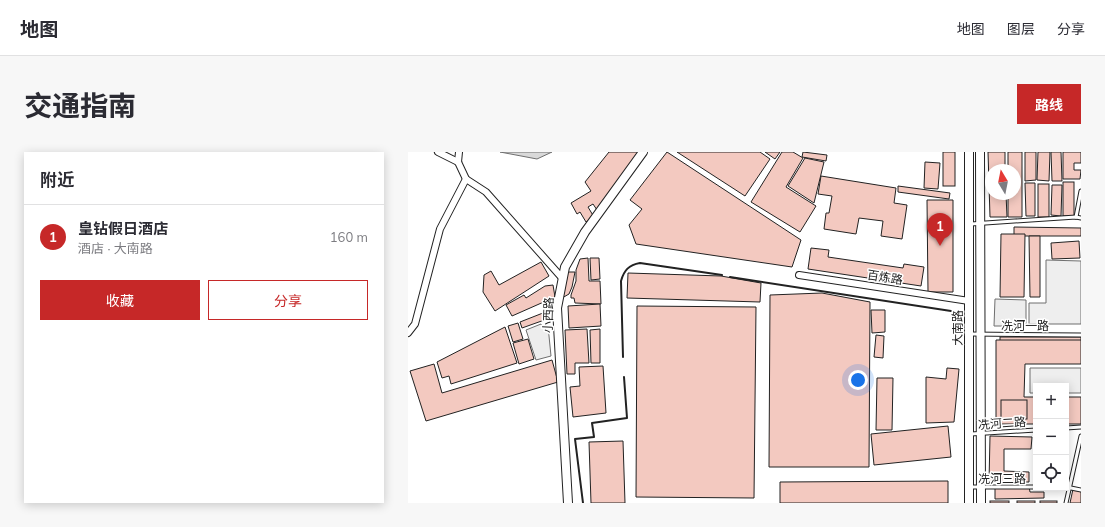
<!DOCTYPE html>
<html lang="zh">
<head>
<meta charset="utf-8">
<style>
	:root { --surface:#fff; --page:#f7f7f7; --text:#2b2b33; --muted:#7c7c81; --line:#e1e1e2; --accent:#c62828 }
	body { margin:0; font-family:Mulish,"Noto Sans SC",sans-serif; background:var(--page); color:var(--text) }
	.controls { position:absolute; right:12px; bottom:12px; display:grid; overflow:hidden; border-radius:0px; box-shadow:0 2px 10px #0003 }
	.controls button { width:36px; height:36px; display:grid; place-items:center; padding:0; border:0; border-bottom:1px solid var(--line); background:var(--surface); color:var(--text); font:20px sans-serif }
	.compass { position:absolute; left:577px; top:12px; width:36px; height:36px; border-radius:50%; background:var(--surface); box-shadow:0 2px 10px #0003; rotate:350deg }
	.you { position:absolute; left:450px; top:228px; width:14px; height:14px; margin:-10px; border:3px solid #fff; border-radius:50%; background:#1a73e8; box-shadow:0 0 0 6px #1a73e833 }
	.badge { display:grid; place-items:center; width:26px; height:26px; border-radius:50%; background:var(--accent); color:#fff; font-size:13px; font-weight:700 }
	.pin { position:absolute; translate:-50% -33px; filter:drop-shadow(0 1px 2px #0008) }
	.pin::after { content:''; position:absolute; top:21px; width:14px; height:12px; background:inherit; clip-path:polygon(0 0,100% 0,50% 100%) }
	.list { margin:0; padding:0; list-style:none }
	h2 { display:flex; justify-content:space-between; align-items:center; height:52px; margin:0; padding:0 16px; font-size:17px }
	h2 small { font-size:13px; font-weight:400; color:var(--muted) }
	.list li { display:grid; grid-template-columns:26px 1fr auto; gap:12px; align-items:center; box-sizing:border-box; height:64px; padding:0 16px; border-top:1px solid var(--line) }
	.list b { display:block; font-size:15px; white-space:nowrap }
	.list p { margin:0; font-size:13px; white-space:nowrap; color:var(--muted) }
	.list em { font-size:13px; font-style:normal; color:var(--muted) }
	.actions { display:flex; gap:8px; padding:12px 16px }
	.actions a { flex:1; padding:9px 0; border:1px solid var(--accent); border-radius:0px; text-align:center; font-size:14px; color:var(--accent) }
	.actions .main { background:var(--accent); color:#fff }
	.icon { flex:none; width:22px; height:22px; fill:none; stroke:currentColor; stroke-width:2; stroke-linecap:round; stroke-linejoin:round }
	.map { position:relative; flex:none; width:673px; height:351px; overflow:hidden; border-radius:0px }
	header { display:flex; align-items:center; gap:24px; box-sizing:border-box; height:56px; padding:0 20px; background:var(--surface); border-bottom:1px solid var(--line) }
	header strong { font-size:19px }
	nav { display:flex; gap:22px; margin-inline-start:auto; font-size:14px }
	.intro { display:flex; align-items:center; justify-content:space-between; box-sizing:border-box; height:96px; padding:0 24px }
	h1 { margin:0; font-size:28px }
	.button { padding:10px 18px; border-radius:0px; background:var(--accent); color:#fff; font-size:14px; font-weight:700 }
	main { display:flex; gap:24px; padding:0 24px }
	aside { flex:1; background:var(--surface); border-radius:0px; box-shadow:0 2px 10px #0003 }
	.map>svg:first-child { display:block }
</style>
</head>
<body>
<header>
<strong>地图</strong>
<nav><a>地图</a><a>图层</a><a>分享</a></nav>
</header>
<div class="intro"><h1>交通指南</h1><a class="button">路线</a></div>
<main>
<aside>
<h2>附近<small></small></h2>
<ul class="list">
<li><span class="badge">1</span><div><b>皇钻假日酒店</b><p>酒店 · 大南路</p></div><em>160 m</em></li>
</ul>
<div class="actions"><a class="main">收藏</a><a>分享</a></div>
</aside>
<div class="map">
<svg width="673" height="351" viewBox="0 0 673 351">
	<rect width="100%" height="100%" fill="#fff"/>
	<g fill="#eee" stroke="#6f6f6f">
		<polygon points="638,108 673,109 673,172 621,172 621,151 638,151"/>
		<polygon points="622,216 673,216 673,241 658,241 658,234 628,234 628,241 622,241"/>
	</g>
	<g fill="#ededed" stroke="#6f6f6f">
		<polygon points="587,147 618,148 618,174 586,174"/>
		<polygon points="133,172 134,175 140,174 143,204 128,208 118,178"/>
	</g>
	<polygon fill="#d9d9d9" stroke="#6f6f6f" points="92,0 144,0 129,7"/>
	<g fill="#f3c9c0" stroke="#222">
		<polygon points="201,0 232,0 189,58 185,52 180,55 186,65 178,70 172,60 169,62 163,51 183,39 177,30"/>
		<polygon points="259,0 393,88 384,115 228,92 221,73 234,57 222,48"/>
		<polygon points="269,0 352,0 362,7 337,44"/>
		<polygon points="357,0 372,0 367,7"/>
		<polygon points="374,0 385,0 395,6 378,35 408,54 392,80 343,50"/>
		<polygon points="395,0 419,3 418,9 394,5"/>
		<rect x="535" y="0" width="12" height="34"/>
		<polygon points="580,0 597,0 597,18 583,18 583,42 598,42 599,65 582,65"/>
		<polygon points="600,0 614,0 614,65 600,65 600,42 607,42 607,18 600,18"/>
		<polygon points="617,0 628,0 628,28 617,29"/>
		<polygon points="630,0 642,0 641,29 629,28"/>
		<polygon points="643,0 653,0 654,29 644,29"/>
		<polygon points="655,0 673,0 673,11 666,11 666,18 673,18 672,27 655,27"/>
		<polygon points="397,6 416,10 406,51 380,34"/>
		<polygon points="517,10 532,11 530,37 516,36"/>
		<polygon points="413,24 488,36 486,51 499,53 494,87 473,84 475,69 451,66 448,82 416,77 418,61 421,61 424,44 410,42"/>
		<rect x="655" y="30" width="11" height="34"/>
		<polygon points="617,31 627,31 627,64 618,64"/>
		<rect x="630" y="32" width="11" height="33"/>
		<polygon points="644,33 654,33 653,64 643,63"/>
		<polygon points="490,34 542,41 541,47 490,40"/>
		<polygon points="519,48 545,48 545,140 520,140"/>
		<polygon points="606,75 673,76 673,84 606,84"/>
		<polygon points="593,82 617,82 616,145 592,145"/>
		<polygon points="621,84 632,84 632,145 622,145"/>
		<polygon points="671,89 672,106 644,107 643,91"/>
		<polygon points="403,96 421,98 420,105 495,116 496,112 516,115 513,134 400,117"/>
		<polygon points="180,106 181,129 192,129 193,152 167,151 166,146 163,146 163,143 168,129 168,118 172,107"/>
		<polygon points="182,106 191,106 192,127 183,128"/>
		<polygon points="133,110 141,124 87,159 75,140 76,123 83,119 91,133"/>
		<polygon points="159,120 167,120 164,135 161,142 154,146"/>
		<polygon points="220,121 313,124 353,131 352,150 219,146"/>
		<polygon points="145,133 147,145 104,164 98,153 116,143 118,146 137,134"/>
		<polygon points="414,141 462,150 461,315 361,315 362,143"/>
		<polygon points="192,152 193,174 161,176 160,154"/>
		<polygon points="229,154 348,155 346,346 228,345"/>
		<polygon points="463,158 477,158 477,180 464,181"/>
		<polygon points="140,159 142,166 114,176 112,170"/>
		<polygon points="110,171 115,187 105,190 100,174"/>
		<polygon points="97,175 109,211 43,232 41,224 34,226 29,210"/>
		<polygon points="179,177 181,211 167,211 167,222 159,222 157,178"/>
		<polygon points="192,177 192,211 183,211 182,178"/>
		<polygon points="468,183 476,184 475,206 466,205"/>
		<rect x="592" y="185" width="81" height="22"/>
		<polygon points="120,187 126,207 111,212 105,191"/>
		<polygon points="588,188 673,188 673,212 617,212 616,245 628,245 628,272 588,272"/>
		<polygon points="144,208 150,230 18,269 2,219 26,212 34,241"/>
		<polygon points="195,214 198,261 165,265 162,235 172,234 171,215"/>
		<polygon points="539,216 551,217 546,270 518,271 518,225 538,227"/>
		<polygon points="469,226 485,226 484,278 468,278"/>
		<rect x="658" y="245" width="15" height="27"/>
		<rect x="658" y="247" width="1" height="20"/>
		<rect x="593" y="248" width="26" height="19"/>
		<polygon points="540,274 543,305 466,313 463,282"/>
		<polygon points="582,284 624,285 623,297 596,297 596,319 621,320 621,330 581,330"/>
		<polygon points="215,289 217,351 183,351 181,290"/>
		<polygon points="540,329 540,351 372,351 372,330"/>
		<polygon points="621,334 622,340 636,340 636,346 587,347 587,335"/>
		<polygon points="665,337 673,338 673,351 662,351"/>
		<rect x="582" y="349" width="19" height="2"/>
		<rect x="609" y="349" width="18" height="2"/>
		<rect x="632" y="349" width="17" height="2"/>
	</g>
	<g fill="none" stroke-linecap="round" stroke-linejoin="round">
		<defs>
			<g id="lane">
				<polyline points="668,65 673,39"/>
				<polyline points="563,72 668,65 673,66"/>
				<polyline points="563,182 673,183"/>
				<polyline points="658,276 673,275"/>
				<polyline points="563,282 628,278"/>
				<polyline points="563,335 628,335"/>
				<polyline points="658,335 673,338"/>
				<polyline points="658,351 673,284"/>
			</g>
			<g id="street">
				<polyline points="30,0 50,10"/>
				<polyline points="51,0 50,10 58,27 78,40 155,127"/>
				<polyline points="391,123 561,149"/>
				<polyline points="0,181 7,172 32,77 58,27"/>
			</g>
			<g id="secondary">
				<polyline points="561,0 561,351"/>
				<polyline points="572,0 573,351"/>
				<polyline points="160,351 149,156 157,115 177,80 235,0"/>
			</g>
		</defs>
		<use href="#lane" stroke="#222" stroke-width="5"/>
		<use href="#street" stroke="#222" stroke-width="8"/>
		<use href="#secondary" stroke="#222" stroke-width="10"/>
		<use href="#lane" stroke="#fff" stroke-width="3"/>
		<use href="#street" stroke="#fff" stroke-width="6"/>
		<use href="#secondary" stroke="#fff" stroke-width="8"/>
		<g stroke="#222" stroke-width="2">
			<polyline points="322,125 543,159"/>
			<path d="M215,205L213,129C216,118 221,113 232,111L314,123"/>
			<polyline points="175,351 167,287 186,285 184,271 219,266 216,225"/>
		</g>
	</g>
	<g text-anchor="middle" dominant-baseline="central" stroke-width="3" stroke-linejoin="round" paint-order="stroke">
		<g font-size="12" fill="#222" stroke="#fff">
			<text transform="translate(477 125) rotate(9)">百炼路</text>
			<text transform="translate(140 163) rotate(-88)">小西路</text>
			<text x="617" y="173">冼河一路</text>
			<text transform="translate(549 176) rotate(-90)">大南路</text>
			<text transform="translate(594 271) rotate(-4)">冼河二路</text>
			<text x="594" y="326">冼河三路</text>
		</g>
	</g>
</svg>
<div class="controls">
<button>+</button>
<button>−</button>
<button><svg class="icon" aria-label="locate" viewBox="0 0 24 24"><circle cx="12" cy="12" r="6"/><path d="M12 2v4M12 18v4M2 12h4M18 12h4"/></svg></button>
</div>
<svg class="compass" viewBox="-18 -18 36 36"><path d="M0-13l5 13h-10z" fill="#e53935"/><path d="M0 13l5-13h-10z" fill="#7c7c81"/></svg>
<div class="you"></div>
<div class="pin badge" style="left:532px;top:94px">1</div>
</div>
</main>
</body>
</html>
